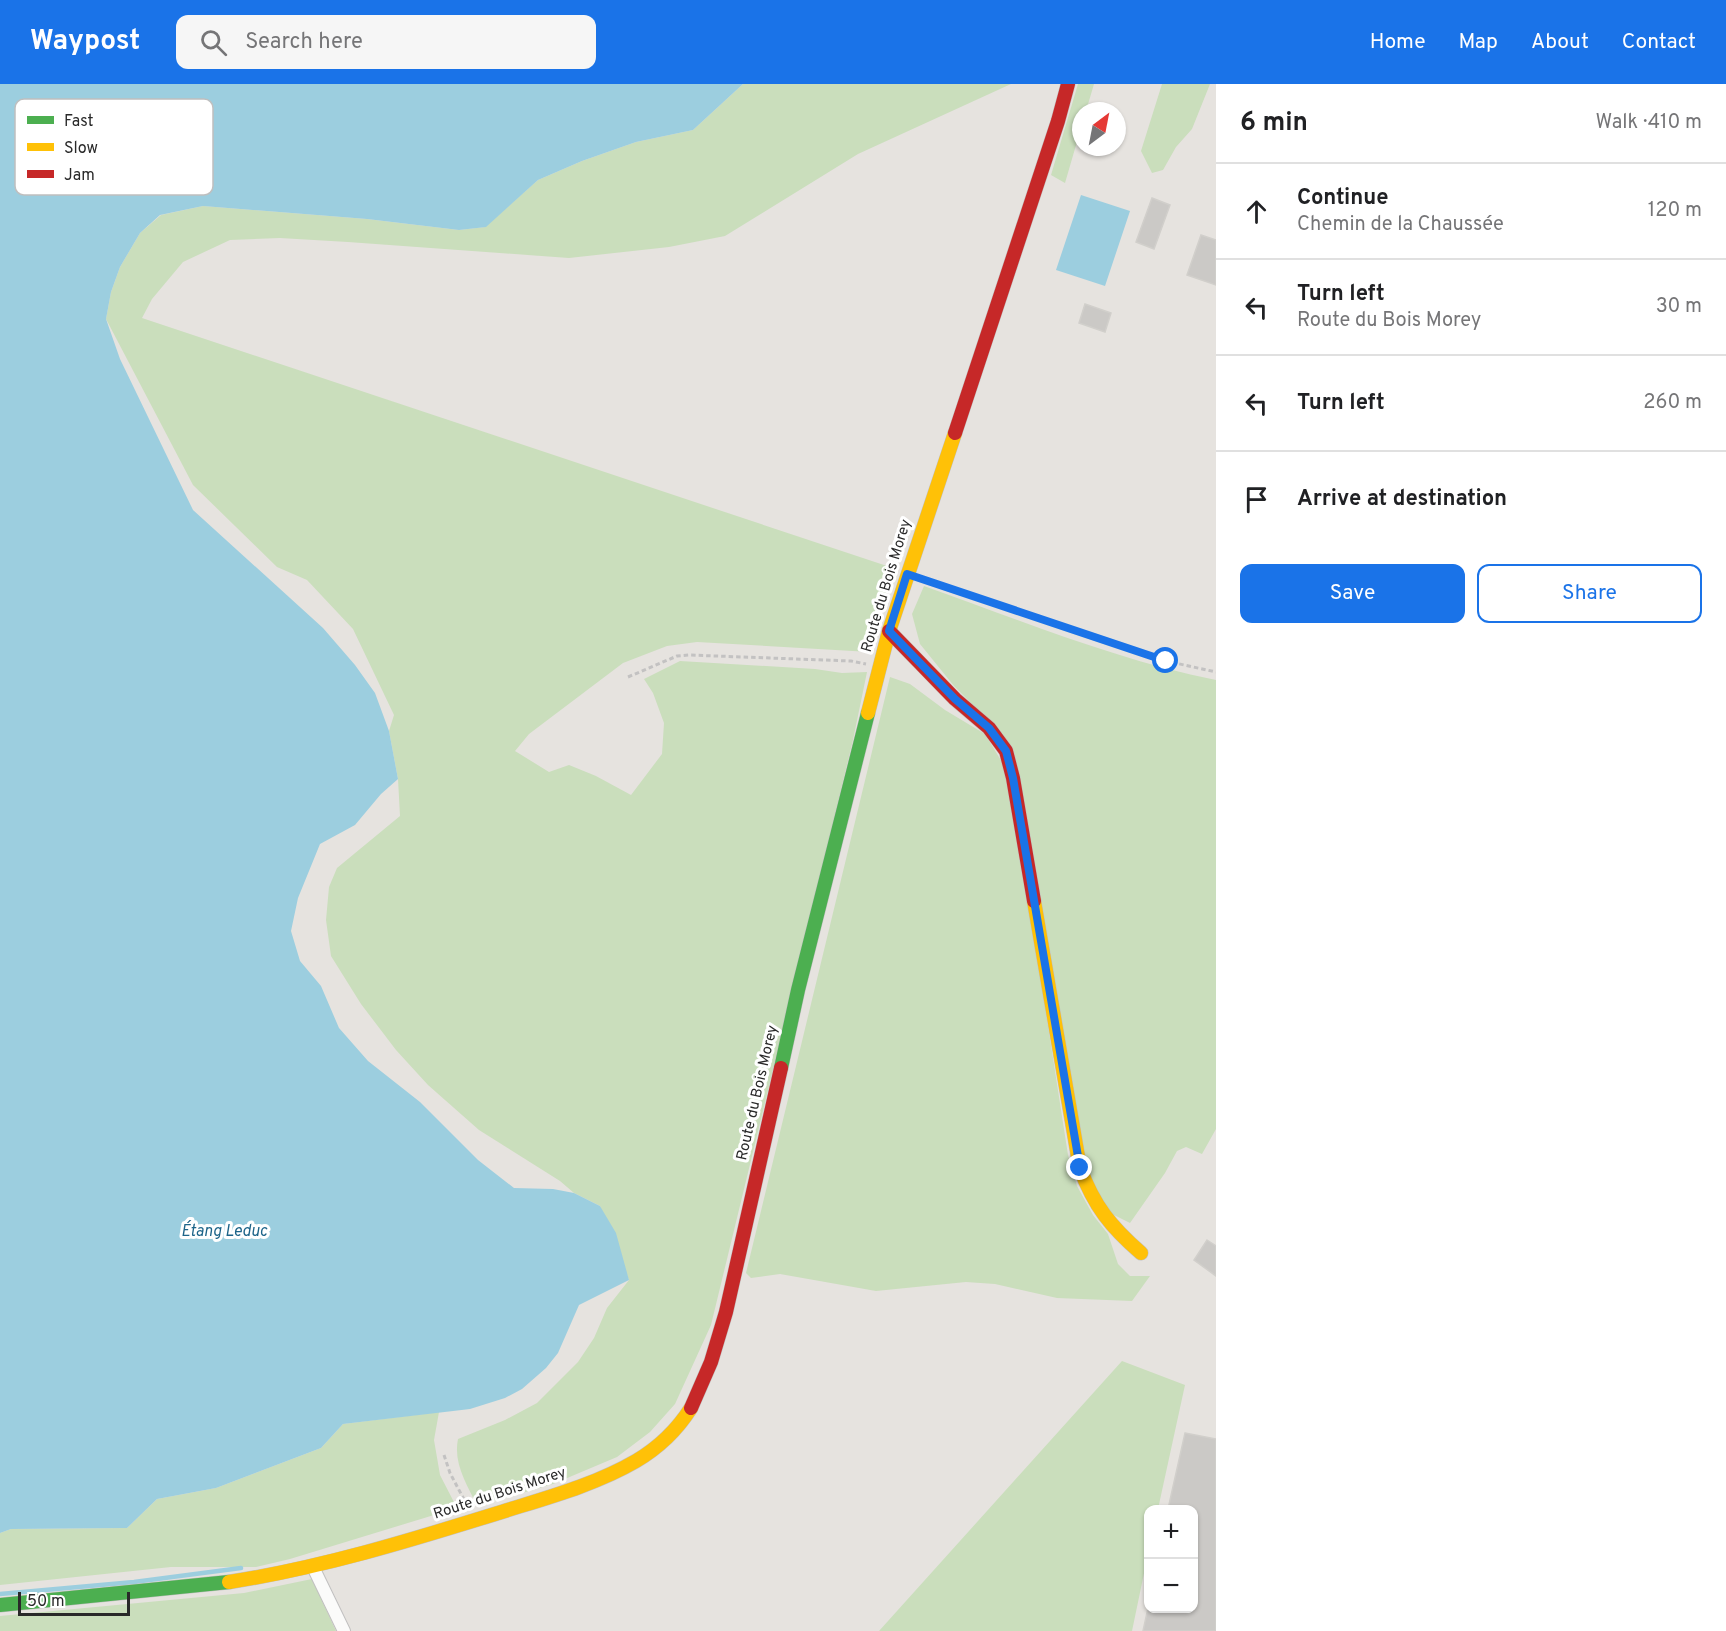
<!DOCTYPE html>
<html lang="en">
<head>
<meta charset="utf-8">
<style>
	:root { --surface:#fff; --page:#f6f6f6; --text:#202124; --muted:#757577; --line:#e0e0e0; --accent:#1a73e8 }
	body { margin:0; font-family:Overpass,sans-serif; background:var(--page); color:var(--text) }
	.controls { position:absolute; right:18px; bottom:18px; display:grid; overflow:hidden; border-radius:12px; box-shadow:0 2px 4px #0004 }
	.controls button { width:54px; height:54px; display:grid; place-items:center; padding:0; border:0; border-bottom:2px solid var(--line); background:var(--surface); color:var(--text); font:30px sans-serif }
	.compass { position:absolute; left:1072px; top:18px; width:54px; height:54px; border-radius:50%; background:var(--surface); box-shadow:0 2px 4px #0004; rotate:32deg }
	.scale { position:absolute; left:18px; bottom:15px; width:112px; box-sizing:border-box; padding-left:6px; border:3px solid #292929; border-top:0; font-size:16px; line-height:21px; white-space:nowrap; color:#292929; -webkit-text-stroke:4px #fff; paint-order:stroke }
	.stop { position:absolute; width:18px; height:18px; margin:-14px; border:4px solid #1a73e8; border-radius:50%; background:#fff }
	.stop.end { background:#1a73e8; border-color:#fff; box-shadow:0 2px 6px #0008 }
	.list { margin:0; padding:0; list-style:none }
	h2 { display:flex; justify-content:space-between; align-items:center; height:78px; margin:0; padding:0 24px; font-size:26px }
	h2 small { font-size:20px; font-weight:400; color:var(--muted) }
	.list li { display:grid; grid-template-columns:39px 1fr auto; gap:18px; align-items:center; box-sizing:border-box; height:96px; padding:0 24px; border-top:2px solid var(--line) }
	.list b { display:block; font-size:22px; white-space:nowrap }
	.list p { margin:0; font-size:20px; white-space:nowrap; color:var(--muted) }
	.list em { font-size:20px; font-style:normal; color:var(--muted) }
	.actions { display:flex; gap:12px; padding:18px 24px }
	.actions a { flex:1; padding:14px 0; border:2px solid var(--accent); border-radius:12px; text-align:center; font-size:21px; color:var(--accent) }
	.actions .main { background:var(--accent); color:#fff }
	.icon { flex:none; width:33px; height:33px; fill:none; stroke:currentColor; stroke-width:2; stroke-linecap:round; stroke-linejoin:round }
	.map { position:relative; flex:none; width:1216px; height:1547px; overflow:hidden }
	header { display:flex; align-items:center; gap:36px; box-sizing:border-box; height:84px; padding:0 30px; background:var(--accent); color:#fff }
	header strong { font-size:28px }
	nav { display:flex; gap:33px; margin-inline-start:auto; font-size:21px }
	.search { width:420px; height:54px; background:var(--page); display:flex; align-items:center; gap:15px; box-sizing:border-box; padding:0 21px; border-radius:12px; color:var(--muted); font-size:22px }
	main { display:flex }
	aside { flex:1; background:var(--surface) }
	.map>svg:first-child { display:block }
</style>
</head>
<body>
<header>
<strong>Waypost</strong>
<div class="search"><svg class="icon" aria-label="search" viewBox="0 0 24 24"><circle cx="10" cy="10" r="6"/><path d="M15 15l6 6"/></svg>Search here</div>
<nav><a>Home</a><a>Map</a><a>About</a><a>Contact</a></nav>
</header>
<main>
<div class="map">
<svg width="1216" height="1547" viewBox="0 0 1216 1547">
	<rect width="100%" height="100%" fill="#e6e3df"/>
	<g fill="#cadebc">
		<path d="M743,0H1011L858,70L725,152L669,163L569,174L348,158L280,154L230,156L183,178L152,215L142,234L893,484L870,568L697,558L667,562L623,579L529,650L515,667L549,688L569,681L596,692L631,711L662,670L664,639L653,609L644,595L680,577L815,585L842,589L867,588L853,656L711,1241L675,1320L650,1348L617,1373L553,1400L477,1422C467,1400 453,1380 458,1355L505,1336L537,1319L578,1278L594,1254L607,1224L629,1196L600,1122L574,1109L560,1097L479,1046L428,1001L396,966L361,920L331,872L326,836L329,803L337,784L400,732L398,695L389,647L394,631L353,545L307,496L277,483L193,401L106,235L111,208L120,183L140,149L161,131L203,122L367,135L459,146L485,143L538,96L582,77L636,58L693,46Z"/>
		<polygon points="1078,0 1094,0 1086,27 1081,27 1081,44 1065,99 1051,91"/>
		<polygon points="1162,0 1210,0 1192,45 1176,63 1163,86 1152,89 1141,67"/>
		<path d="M924,502C1020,536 1116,576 1216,596V1045L1202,1070L1186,1063L1177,1067L1165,1089L1130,1139L1112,1130L1089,1098L1017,694L990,638L954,602L920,560L912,530Z"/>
		<polygon points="890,593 910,600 945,626 985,650 1005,683 1029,819 1068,1071 1077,1102 1093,1131 1108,1150 1118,1180 1130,1192 1150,1192 1132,1217 1057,1214 995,1200 966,1198 876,1207 780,1190 751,1194 746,1189"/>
		<polygon points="1122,1277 1185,1301 1158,1425 1148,1426 1148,1470 1132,1547 879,1547"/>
		<polygon points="439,1328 434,1356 440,1391 457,1424 290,1475 256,1483 171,1483 0,1501 0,1449 11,1445 127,1444 157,1415 216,1404 321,1364 343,1340"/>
		<polygon points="312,1495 336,1547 0,1547 0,1532 244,1509"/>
	</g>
	<g fill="#9ccedf">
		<polygon points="0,0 743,0 693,46 636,58 582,77 538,96 486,143 459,146 367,135 203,122 160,131 140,149 120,183 111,208 106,235 120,275 193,426 323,544 355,581 375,609 389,647 398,695 381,710 355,741 320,760 298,814 291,847 300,877 321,902 339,944 368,977 420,1018 478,1076 514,1104 553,1105 574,1109 600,1122 616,1149 629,1196 579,1221 558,1269 546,1284 522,1305 505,1314 470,1325 343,1340 321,1364 216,1404 157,1415 127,1444 11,1445 0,1449"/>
		<polygon points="1081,111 1130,127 1105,202 1056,186"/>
	</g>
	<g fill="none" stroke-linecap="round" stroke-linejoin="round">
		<polyline stroke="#9ccedf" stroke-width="4.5" points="0,1510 134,1498 241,1484"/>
	</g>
	<g fill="#cbc9c6" stroke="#d1cfcb" stroke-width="1.5">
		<polygon points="1152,114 1170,121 1154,165 1136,158"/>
		<polygon points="1201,151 1216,156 1216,201 1187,191"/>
		<polygon points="1085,220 1111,229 1105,248 1079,239"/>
		<polygon points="1207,1156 1216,1162 1216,1192 1194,1176"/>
		<polygon points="1185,1349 1216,1355 1216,1547 1143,1547 1148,1524 1194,1524 1194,1425 1168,1425"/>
	</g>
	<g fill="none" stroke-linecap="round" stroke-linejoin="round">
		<defs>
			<polyline id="street" points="313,1483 344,1547"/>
			<g id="fast">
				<polyline points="781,984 798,906 868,629"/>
				<polyline points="0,1521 229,1498"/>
			</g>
			<g id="slow">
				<polyline points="868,629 889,547 955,349"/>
				<path d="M1034,817L1080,1084C1094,1122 1111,1143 1141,1169"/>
				<path d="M229,1498C320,1484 408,1457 495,1430C542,1415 593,1402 636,1377C658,1364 677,1346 691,1324"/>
			</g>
			<g id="jam">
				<polyline points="955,349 1058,37 1068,0"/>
				<polyline points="889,547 955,615 989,644 1006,667 1013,694 1034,817"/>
				<polyline points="691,1324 711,1278 726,1228 781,984"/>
			</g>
		</defs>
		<use href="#street" stroke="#c1c0c0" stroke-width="14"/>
		<use href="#fast" stroke="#c1c0c0" stroke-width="15"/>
		<use href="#slow" stroke="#c1c0c0" stroke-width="15"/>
		<use href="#jam" stroke="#c1c0c0" stroke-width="15"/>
		<g stroke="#c3c2c2" stroke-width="3" stroke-dasharray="4.5 3" stroke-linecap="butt">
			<polyline points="923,495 1166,577 1216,588"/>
			<polyline points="628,593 677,572 689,571 851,577 866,580"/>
			<polyline points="444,1371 450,1389 468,1423"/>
		</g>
		<use href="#street" stroke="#fbfbfa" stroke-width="12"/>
		<use href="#fast" stroke="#4caf50" stroke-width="14"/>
		<use href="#slow" stroke="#ffc107" stroke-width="14"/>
		<use href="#jam" stroke="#c62828" stroke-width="14"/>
	</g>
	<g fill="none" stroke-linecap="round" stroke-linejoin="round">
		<polyline stroke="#1a73e8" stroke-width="8" points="1080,1084 1013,694 1006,667 989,644 955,615 889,547 907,490 1166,577"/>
	</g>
	<g text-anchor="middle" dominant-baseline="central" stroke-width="6" stroke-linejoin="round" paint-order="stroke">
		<g font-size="15" fill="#292929" stroke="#fff">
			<text transform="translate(887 502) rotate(-73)">Route du Bois Morey</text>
			<text transform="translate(758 1009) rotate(-77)">Route du Bois Morey</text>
			<text transform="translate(500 1410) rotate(-18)">Route du Bois Morey</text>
		</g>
		<g font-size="16" font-style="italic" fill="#1d6489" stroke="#fff">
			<text x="224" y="1148">Étang Leduc</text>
		</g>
	</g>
	<rect x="15" y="15" width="198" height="96" rx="9" fill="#fff" stroke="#bfbfbf" stroke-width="1.5"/>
	<rect x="27" y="32" width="27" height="8" fill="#4caf50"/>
	<rect x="27" y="59" width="27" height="8" fill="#ffc107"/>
	<rect x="27" y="86" width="27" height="8" fill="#c62828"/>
	<g font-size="16" fill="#292929">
		<text x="64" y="42">Fast</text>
		<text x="64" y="69">Slow</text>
		<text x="64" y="96">Jam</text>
	</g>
</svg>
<div class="controls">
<button>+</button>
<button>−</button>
</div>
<svg class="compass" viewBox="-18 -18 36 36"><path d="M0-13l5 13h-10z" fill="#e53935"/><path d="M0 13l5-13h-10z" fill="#757577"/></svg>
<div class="scale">50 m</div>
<div class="stop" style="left:1166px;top:577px"></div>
<div class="stop end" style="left:1080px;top:1084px"></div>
</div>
<aside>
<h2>6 min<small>Walk · 410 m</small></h2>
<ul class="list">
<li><svg class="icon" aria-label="ahead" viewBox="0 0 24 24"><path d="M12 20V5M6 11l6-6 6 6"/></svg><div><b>Continue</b><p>Chemin de la Chaussée</p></div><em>120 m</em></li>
<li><svg class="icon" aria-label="left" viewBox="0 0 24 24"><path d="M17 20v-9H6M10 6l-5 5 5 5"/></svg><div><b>Turn left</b><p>Route du Bois Morey</p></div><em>30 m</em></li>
<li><svg class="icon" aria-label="left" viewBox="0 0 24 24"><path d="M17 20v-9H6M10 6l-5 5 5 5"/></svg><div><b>Turn left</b></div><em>260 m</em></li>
<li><svg class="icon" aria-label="arrive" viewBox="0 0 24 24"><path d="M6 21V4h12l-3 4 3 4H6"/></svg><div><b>Arrive at destination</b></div></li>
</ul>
<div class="actions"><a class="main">Save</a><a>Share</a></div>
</aside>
</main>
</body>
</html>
